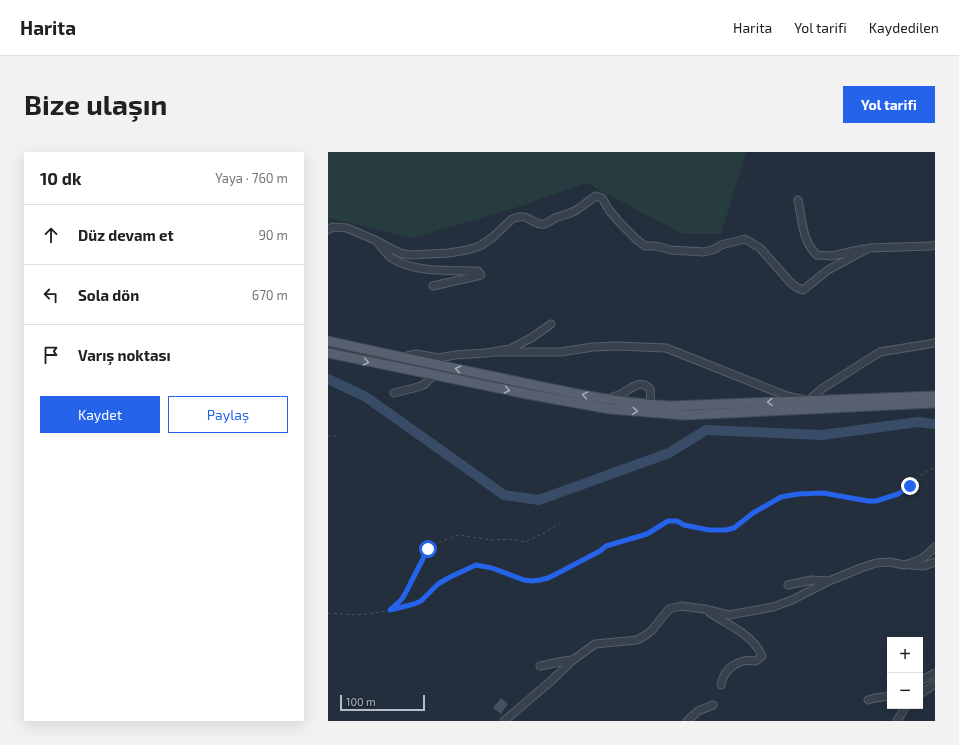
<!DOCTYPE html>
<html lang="tr">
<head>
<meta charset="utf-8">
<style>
	:root { --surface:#fff; --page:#f2f2f2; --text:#202124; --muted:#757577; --line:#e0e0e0; --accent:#2563eb }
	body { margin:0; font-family:"Exo 2",sans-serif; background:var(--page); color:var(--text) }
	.controls { position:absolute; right:12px; bottom:12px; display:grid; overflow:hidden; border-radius:0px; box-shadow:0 4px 16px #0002 }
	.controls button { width:36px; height:36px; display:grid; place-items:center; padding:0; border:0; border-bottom:1px solid var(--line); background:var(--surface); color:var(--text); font:20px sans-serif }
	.scale { position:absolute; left:12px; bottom:10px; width:85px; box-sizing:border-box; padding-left:4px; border:2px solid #b4bcc9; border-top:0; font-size:11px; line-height:14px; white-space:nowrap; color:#b4bcc9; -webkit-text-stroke:3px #1d2633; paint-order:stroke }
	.stop { position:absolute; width:12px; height:12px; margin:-9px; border:3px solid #2563eb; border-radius:50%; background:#fff }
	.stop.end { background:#2563eb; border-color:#fff; box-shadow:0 1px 4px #0008 }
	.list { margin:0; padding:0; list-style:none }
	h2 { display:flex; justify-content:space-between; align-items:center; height:52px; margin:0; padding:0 16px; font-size:17px }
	h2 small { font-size:13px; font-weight:400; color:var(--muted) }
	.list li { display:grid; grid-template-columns:26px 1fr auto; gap:12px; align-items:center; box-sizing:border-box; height:60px; padding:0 16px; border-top:1px solid var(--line) }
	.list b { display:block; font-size:15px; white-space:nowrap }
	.list em { font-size:13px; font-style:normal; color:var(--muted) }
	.actions { display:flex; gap:8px; padding:12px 16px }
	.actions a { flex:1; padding:9px 0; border:1px solid var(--accent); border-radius:0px; text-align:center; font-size:14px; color:var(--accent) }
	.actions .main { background:var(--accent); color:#fff }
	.icon { flex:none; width:22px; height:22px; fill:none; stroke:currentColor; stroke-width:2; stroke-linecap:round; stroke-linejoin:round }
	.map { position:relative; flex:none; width:607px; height:569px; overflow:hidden; border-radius:0px }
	header { display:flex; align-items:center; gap:24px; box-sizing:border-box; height:56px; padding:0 20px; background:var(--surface); border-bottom:1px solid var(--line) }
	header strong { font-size:19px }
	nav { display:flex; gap:22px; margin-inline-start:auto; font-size:14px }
	.intro { display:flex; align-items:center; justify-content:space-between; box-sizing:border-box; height:96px; padding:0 24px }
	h1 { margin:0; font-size:28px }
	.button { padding:10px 18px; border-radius:0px; background:var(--accent); color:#fff; font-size:14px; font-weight:700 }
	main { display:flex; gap:24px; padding:0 24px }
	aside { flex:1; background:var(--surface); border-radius:0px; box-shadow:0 4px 16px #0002 }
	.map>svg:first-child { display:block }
</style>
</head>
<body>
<header>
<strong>Harita</strong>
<nav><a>Harita</a><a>Yol tarifi</a><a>Kaydedilen</a></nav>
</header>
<div class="intro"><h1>Bize ulaşın</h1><a class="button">Yol tarifi</a></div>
<main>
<aside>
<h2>10 dk<small>Yaya · 760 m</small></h2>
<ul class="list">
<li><svg class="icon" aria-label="ahead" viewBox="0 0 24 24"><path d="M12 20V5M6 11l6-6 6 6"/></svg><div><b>Düz devam et</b></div><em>90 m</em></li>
<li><svg class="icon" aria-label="left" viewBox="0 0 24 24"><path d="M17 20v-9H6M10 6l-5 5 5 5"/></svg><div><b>Sola dön</b></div><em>670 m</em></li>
<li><svg class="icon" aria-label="arrive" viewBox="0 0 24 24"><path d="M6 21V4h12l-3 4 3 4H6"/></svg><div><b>Varış noktası</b></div></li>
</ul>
<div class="actions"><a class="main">Kaydet</a><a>Paylaş</a></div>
</aside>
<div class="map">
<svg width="607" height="569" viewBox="0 0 607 569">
	<rect width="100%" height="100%" fill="#242f3e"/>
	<polygon fill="#263c3f" points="0,0 418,0 393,82 355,82 258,31 196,53 85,86 0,66"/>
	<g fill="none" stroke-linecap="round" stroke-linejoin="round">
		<polyline stroke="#394c67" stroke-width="10" points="0,227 38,245 176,343 211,348 341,301 378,278 494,283 590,270 607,272"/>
	</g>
	<polygon fill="#455162" points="173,546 180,552 173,562 165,556"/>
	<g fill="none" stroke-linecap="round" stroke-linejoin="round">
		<defs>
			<g id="minor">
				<path d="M470,48C474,66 474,90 489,103L504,104L535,97"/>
				<path d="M0,78L4,75L19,76L47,88L72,101L82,103L121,101L139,98L152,94L165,85L184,67C201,59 204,74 216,72C219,71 224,68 227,66C235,63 243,62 250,57C256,53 261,48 268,44L274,46L281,58L292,71L308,87L317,94H328L343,98L376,100L387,97L393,93L417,87L432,96L462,130L468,135L475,138L500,118L541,96L603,94L607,93"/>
				<path d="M50,91C54,96 59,103 65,107C87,121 124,118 150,119L153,123L105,134"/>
				<polyline points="166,200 233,200 265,195 289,194 338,196 459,244 480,249 495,236 552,200 607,191"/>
				<polyline points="75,205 88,202 111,206 127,203 158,201 182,197 203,186 223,172"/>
				<polyline points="66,241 90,235 97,232 104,224"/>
				<path d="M280,247C284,245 289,244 293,242C303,237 312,226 322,237L323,253"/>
				<polyline points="582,413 596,414 607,410"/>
				<polyline points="460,433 484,428 501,429"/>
				<path d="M381,460C399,473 425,482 434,504L428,509C411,506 396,516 393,533"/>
				<polyline points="212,514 236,509 245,508"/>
				<polyline points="592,529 607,521"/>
				<polyline points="592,542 607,532"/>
				<polyline points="540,548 547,546 562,544"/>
				<polyline points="176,569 223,529 245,508 267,492 309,488 318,483 324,478 341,457 353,454 376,457 401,463 445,455 464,448 501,429 533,416 548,411 562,410 576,413 586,410 595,406 607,395"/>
				<polyline points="359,569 370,559 385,553"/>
				<polyline points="569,569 578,554"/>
			</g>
			<g id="major">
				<path d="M0,189C62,203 124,216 187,229C239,240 289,251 342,254L607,244"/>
				<polyline points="0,201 199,242 282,257 357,263 607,251"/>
			</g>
		</defs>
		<use href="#minor" stroke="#565f6c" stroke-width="9"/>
		<use href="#major" stroke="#414a57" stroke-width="11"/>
		<g stroke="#44595c" stroke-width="1" stroke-dasharray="3 3" stroke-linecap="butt">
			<polyline points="0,284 8,284"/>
			<polyline points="63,457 74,447 85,426 100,397 106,392 130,383 164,388 181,387 197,390 218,380 232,371"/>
			<polyline points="0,461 31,463 54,460 86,452 99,444 110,432 122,425 149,413 164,416 196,428 204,429 212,428 220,426 272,399 285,391 319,382 341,369 349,369 356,373 381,378 398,378 406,376 425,361 439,354 446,348 461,344 495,341 540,349 548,349 570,342 600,318 607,316"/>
		</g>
		<use href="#minor" stroke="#38414e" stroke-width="7"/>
		<use href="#major" stroke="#56606e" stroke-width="9"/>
	</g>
	<defs><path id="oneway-chevron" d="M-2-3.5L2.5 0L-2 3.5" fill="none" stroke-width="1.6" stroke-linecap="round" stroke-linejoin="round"/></defs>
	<g stroke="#a1aab7">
		<use href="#oneway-chevron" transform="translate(38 210) rotate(12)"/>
		<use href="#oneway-chevron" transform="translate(130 217) rotate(-168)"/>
		<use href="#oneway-chevron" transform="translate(179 238) rotate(12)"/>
		<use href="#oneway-chevron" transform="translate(257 243) rotate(-168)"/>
		<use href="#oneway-chevron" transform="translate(442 250) rotate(178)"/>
		<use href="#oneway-chevron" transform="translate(307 259) rotate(5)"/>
	</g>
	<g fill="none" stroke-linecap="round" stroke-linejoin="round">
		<polyline stroke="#2563eb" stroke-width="5" points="100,397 78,440 74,447 62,458 86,452 93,449 110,432 122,425 148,413 164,416 196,428 204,429 212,428 220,426 234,419 272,399 278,394 319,382 340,369 349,369 356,373 381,378 398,378 406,376 425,361 453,345 470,342 495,341 540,349 548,349 570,342 582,334"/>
	</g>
</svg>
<div class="controls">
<button>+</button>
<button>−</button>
</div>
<div class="scale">100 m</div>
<div class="stop" style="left:100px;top:397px"></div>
<div class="stop end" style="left:582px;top:334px"></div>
</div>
</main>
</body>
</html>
